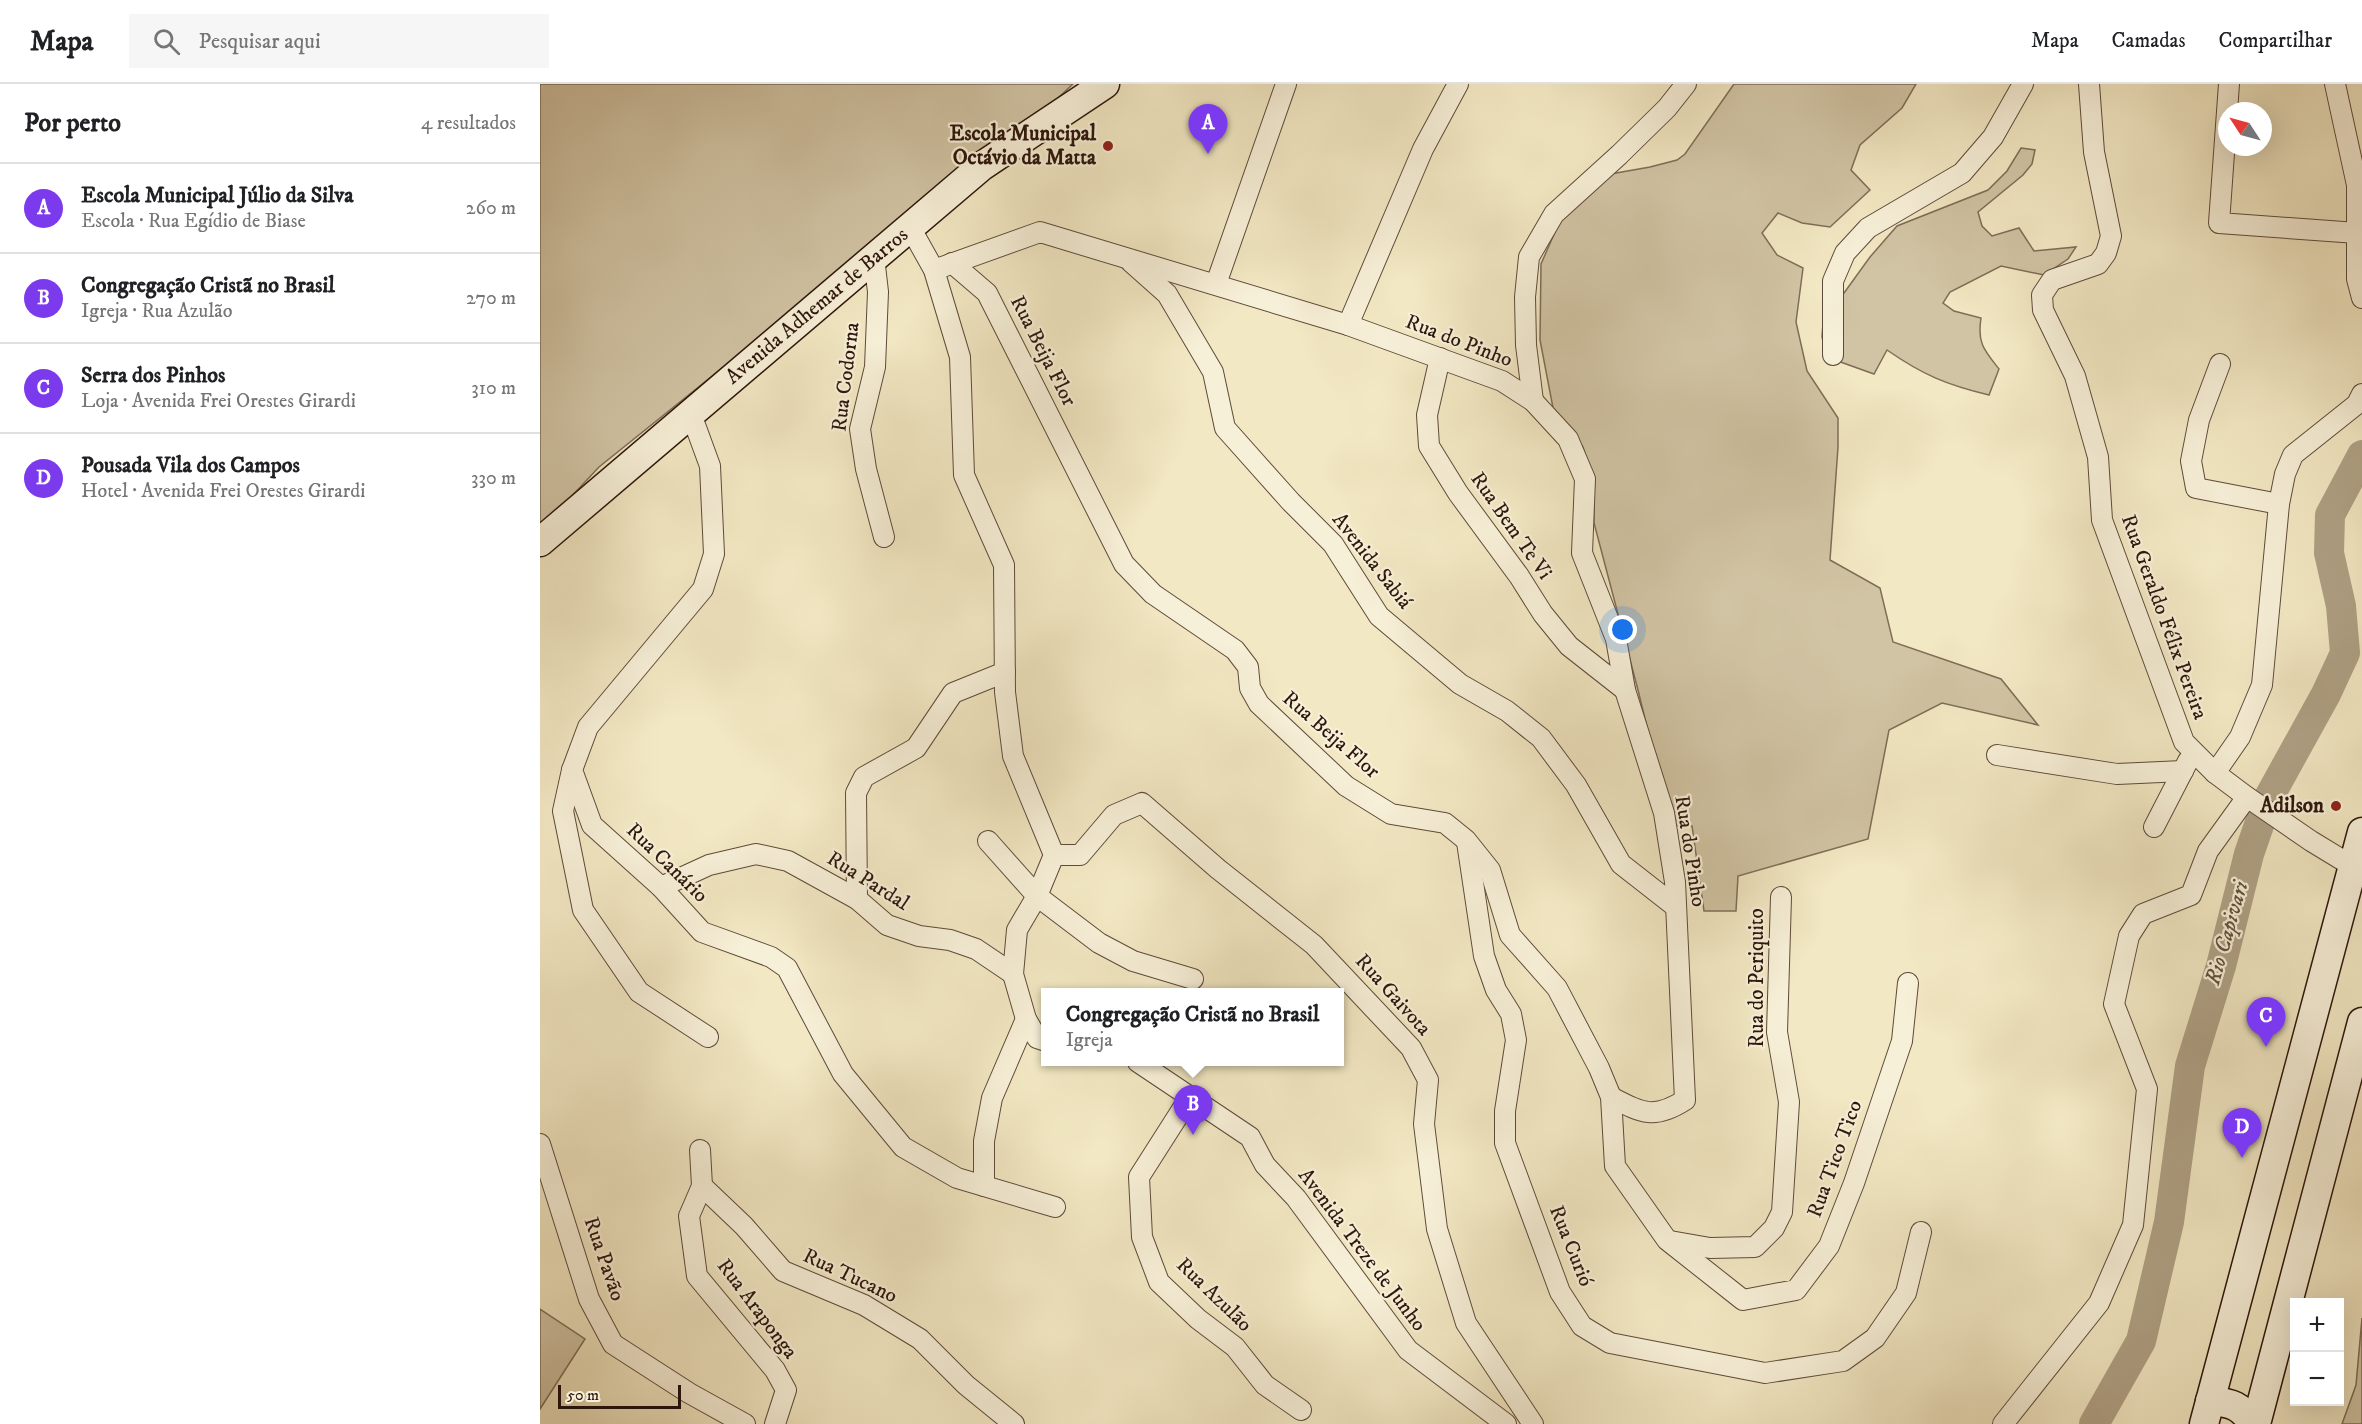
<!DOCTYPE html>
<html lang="pt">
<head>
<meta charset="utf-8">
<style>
	:root { --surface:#fff; --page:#f6f6f6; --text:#202124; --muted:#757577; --line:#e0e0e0; --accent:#7c3aed }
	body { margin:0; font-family:"IM FELL DW Pica",serif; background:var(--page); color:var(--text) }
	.controls { position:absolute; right:18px; bottom:18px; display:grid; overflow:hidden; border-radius:0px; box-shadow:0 6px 24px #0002 }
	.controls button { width:54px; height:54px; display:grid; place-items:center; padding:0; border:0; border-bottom:2px solid var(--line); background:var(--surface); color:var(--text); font:30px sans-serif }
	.compass { position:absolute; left:1678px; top:18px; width:54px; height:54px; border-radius:50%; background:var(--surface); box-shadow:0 6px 24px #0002; rotate:306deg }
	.scale { position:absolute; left:18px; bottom:15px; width:123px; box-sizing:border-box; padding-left:6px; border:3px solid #2d160c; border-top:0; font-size:16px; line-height:21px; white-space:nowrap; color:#2d160c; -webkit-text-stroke:4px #f7f0d8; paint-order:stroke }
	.you { position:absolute; left:1083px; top:546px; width:21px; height:21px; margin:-15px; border:4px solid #fff; border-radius:50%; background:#1a73e8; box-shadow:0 0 0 9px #1a73e833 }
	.badge { display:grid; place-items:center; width:39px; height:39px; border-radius:50%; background:var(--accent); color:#fff; font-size:20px; font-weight:700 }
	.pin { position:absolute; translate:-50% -50px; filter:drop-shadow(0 2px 3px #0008) }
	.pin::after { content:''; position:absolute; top:32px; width:21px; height:18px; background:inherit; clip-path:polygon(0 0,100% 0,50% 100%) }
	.popup { position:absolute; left:501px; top:904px; width:303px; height:78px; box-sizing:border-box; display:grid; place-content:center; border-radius:0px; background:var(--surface); filter:drop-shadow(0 2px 4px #0005); font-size:20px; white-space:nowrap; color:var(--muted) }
	.popup b { font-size:22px; color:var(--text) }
	.popup::after { content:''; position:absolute; left:50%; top:100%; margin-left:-12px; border:12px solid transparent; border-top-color:var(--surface) }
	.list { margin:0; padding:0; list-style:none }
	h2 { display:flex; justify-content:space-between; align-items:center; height:78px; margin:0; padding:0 24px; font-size:26px }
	h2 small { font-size:20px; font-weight:400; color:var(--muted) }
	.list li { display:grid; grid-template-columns:39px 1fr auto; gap:18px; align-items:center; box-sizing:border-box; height:90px; padding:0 24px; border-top:2px solid var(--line) }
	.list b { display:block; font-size:22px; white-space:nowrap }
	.list p { margin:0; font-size:20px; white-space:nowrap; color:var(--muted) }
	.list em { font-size:20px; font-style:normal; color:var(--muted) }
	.icon { flex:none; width:33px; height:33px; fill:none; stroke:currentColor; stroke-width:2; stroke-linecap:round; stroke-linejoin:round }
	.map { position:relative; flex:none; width:1822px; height:1340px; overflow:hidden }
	header { display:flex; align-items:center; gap:36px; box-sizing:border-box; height:84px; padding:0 30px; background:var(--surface); border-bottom:2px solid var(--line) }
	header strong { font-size:28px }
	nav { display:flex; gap:33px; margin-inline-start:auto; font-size:21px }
	.search { width:420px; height:54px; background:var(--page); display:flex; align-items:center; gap:15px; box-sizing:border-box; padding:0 21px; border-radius:0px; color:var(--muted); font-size:22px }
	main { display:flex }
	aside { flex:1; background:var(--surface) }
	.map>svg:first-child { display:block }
</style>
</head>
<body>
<header>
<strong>Mapa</strong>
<div class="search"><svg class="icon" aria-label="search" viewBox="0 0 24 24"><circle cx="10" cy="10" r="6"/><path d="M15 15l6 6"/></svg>Pesquisar aqui</div>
<nav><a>Mapa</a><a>Camadas</a><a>Compartilhar</a></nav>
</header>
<main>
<aside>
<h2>Por perto<small>4 resultados</small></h2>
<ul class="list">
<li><span class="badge">A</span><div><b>Escola Municipal Júlio da Silva</b><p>Escola · Rua Egídio de Biase</p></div><em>260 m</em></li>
<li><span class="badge">B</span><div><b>Congregação Cristã no Brasil</b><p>Igreja · Rua Azulão</p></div><em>270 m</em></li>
<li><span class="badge">C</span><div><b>Serra dos Pinhos</b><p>Loja · Avenida Frei Orestes Girardi</p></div><em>310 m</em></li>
<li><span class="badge">D</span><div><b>Pousada Vila dos Campos</b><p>Hotel · Avenida Frei Orestes Girardi</p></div><em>330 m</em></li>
</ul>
</aside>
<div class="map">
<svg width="1822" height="1340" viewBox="0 0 1822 1340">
	<rect width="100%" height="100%" fill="#f2e8c3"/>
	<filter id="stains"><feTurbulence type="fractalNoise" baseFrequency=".00333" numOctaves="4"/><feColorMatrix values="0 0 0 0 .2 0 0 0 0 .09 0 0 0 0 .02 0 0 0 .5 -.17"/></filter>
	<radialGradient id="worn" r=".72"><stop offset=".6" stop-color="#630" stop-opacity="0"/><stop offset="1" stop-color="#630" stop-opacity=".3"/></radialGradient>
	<g fill="#d1c4a4" stroke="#7f6d58" stroke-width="1.5">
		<polygon points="0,0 533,0 517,15 59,383 0,446"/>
		<polygon points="1194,0 1376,0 1362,24 1320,61 1311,86 1330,106 1290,143 1262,139 1238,129 1222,149 1237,171 1263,184 1256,238 1267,287 1298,334 1298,363 1290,476 1340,504 1353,558 1461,595 1498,641 1402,619 1349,646 1328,755 1198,792 1196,827 1164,827 1152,742 1131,742 1098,606 1054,439 1054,400 1043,363 1013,324 1000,256 1001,180 1022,132 1065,91 1110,83 1137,76 1145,70"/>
		<path d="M1481,64L1495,66L1492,80L1483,91L1438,128L1442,142L1452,152L1479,144L1494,167L1536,163L1528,175L1504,191L1461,182L1410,208L1403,219L1414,227L1441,234C1437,259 1444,266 1459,285L1449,311C1407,301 1383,291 1347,266L1334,290L1295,276L1285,266L1282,253L1283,239L1291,227L1330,173L1357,142L1448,106L1467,87Z"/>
		<polygon points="0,1225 45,1255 0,1325"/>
		<polygon points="1822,1234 1822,1340 1802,1340 1816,1301"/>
	</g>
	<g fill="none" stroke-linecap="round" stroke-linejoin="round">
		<polyline stroke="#afa185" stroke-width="30" points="1554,1340 1601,1257 1629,1138 1650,982 1681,882 1709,770 1728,715 1786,610 1805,569 1801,522 1789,469 1790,431 1822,371"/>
		<defs>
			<g id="street">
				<polyline points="1549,0 1554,68 1571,152 1566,169 1558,180 1512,196 1502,211 1503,226 1535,292 1558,373 1562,436 1644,658 1675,689 1707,713 1771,757 1822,788"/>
				<polyline points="1689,0 1679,139 1817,149"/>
				<polyline points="1795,0 1817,101 1817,195 1822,214"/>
				<polyline points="370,143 394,186 420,273 424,391 464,481 465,608 473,672 514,771"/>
				<polyline points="334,173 338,208 335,283 320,345 326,385 344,453"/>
				<polyline points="591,178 627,210 673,288 685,344 751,418 793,460 839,532 920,600 967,627 1001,654 1036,701 1081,780 1136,823"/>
				<polyline points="412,179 447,209 584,480 613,510 695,566 708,583 710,604 719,620 806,702 851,730 905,739 926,756 950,786 970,851 1017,904 1059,984 1071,1013 1075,1082 1127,1156 1203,1216 1256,1206 1289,1162 1314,1099 1362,957 1368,899"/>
				<path d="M394,186L500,148L808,241L962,297L993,317L1028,355L1045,395L1042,469L1076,555L1085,606L1124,729L1135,798L1145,1016C1114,1036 1102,1029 1071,1013"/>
				<polyline points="676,200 746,0"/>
				<polyline points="808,241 883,65 918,0"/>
				<polyline points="1293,271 1293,197 1305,169 1328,144 1422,89 1453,53 1483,0"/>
				<polyline points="900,274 887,331 889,362 918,409 979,492 1003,530 1029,562 1085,606"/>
				<polyline points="1680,280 1659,336 1651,377 1656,404 1739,420"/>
				<polyline points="993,317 986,261 985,213 989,173 1014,130 1079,71 1127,24 1146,0"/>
				<polyline points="151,330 170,382 174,470 163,505 48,643 32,686 52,741 121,803 162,848 231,873 247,884 303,990 363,1063 417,1094 515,1123"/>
				<polyline points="1457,671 1577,690 1643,687"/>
				<polyline points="32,686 23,727 43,826 99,908 168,953"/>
				<polyline points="1675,689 1700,653 1722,601 1739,420 1745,390 1753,371 1817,320 1822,310"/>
				<polyline points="1614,743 1648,677"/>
				<polyline points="448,757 497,812 559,859 593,877 653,895"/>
				<polyline points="927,758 944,872 956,906 971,930 976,956 965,1027 965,1059 1020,1208 1042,1242 1070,1259 1225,1289 1303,1277 1335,1254 1366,1209 1381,1148"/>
				<polyline points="514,771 540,771 574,731 602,719 678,785 774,861 871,964 888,996 884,1040 897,1145 926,1239 993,1340"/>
				<polyline points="121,803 169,781 216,770 248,777 317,815 347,841 379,852 410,856 436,865 473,890"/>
				<polyline points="317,815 316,709 324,693 376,664 413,609 465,588"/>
				<polyline points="506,957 497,954 486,935 473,890 477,846 497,812 514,771"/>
				<polyline points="598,978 710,1053 725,1081 756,1114 868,1266 966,1340"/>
				<polyline points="650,1013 599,1093 602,1153 619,1198 658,1235 695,1263 725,1301 761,1326"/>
				<polyline points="0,1060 49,1215 73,1260 149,1309 205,1340"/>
				<polyline points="160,1066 162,1102 149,1132 157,1192 235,1286 246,1306 235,1340"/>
				<polyline points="162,1102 204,1142 243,1187 324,1221 380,1255 426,1301 474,1340"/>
				<polyline points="444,1102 444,1057 452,1014 486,935"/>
				<polyline points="1130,1157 1170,1164 1215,1163 1234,1144 1242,1128 1249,1018 1237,948 1241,813"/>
				<polyline points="1463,1340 1559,1219 1593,1141 1607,1005 1574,920 1589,852 1603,830 1651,811 1668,767 1707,713"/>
			</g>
			<g id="secondary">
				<polyline points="0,458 442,82 565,0"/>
				<path d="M1670,1317C1693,1319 1699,1321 1714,1340"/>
				<polyline points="1664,1340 1822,748"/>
				<polyline points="1716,1340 1822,938"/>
			</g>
		</defs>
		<use href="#street" stroke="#5e4a3a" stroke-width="22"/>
		<use href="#secondary" stroke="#2d160c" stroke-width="31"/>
		<use href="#street" stroke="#f7f0d8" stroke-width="20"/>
		<use href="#secondary" stroke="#f7f0d8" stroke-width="28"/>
	</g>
	<g fill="#8f2418" stroke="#f7f0d8" stroke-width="2">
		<circle cx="568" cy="62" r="6"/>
		<circle cx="1796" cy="722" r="6"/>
	</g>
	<g text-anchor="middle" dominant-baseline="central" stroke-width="4.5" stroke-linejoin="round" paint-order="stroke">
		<g font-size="21" font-weight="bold" fill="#2d160c" stroke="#f7f0d8" text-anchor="end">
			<text x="556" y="50">Escola Municipal<tspan x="556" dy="24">Octávio da Matta</tspan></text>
			<text x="1784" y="722">Adilson</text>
		</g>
		<g font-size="21" fill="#2d160c" stroke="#f7f0d8">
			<text transform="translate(277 222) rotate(-40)">Avenida Adhemar de Barros</text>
			<text transform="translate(919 257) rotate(21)">Rua do Pinho</text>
			<text transform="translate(503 267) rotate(63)">Rua Beija Flor</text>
			<text transform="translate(306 293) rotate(-83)">Rua Codorna</text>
			<text transform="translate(971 442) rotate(55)">Rua Bem Te Vi</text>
			<text transform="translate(832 477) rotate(52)">Avenida Sabiá</text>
			<text transform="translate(1624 533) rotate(70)">Rua Geraldo Félix Pereira</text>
			<text transform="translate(791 651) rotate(41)">Rua Beija Flor</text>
			<text transform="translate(1150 767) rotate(81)">Rua do Pinho</text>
			<text transform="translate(127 779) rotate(44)">Rua Canário</text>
			<text transform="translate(328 797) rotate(32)">Rua Pardal</text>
			<text transform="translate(1217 894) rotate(-90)">Rua do Periquito</text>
			<text transform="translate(853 911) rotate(48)">Rua Gaivota</text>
			<text transform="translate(1295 1075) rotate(-70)">Rua Tico Tico</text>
			<text transform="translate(1031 1162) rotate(68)">Rua Curió</text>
			<text transform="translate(822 1166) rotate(53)">Avenida Treze de Junho</text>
			<text transform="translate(64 1175) rotate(71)">Rua Pavão</text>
			<text transform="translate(310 1192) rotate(25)">Rua Tucano</text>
			<text transform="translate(674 1211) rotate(44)">Rua Azulão</text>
			<text transform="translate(217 1225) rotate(53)">Rua Araponga</text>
		</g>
		<g font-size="22" font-style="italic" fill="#614e3c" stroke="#f7f0d8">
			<text transform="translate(1687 849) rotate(-74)">Rio Capivari</text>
		</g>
	</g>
	<rect width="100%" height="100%" filter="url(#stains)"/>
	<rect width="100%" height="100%" fill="url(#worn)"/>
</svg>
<div class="controls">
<button>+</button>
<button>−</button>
</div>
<svg class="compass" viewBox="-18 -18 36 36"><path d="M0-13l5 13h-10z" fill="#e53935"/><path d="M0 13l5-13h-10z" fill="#757577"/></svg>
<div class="scale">50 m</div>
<div class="you"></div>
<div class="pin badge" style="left:668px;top:70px">A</div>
<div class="pin badge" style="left:653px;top:1051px">B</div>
<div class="popup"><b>Congregação Cristã no Brasil</b>Igreja</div>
<div class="pin badge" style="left:1726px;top:963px">C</div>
<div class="pin badge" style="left:1702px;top:1074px">D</div>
</div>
</main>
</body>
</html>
